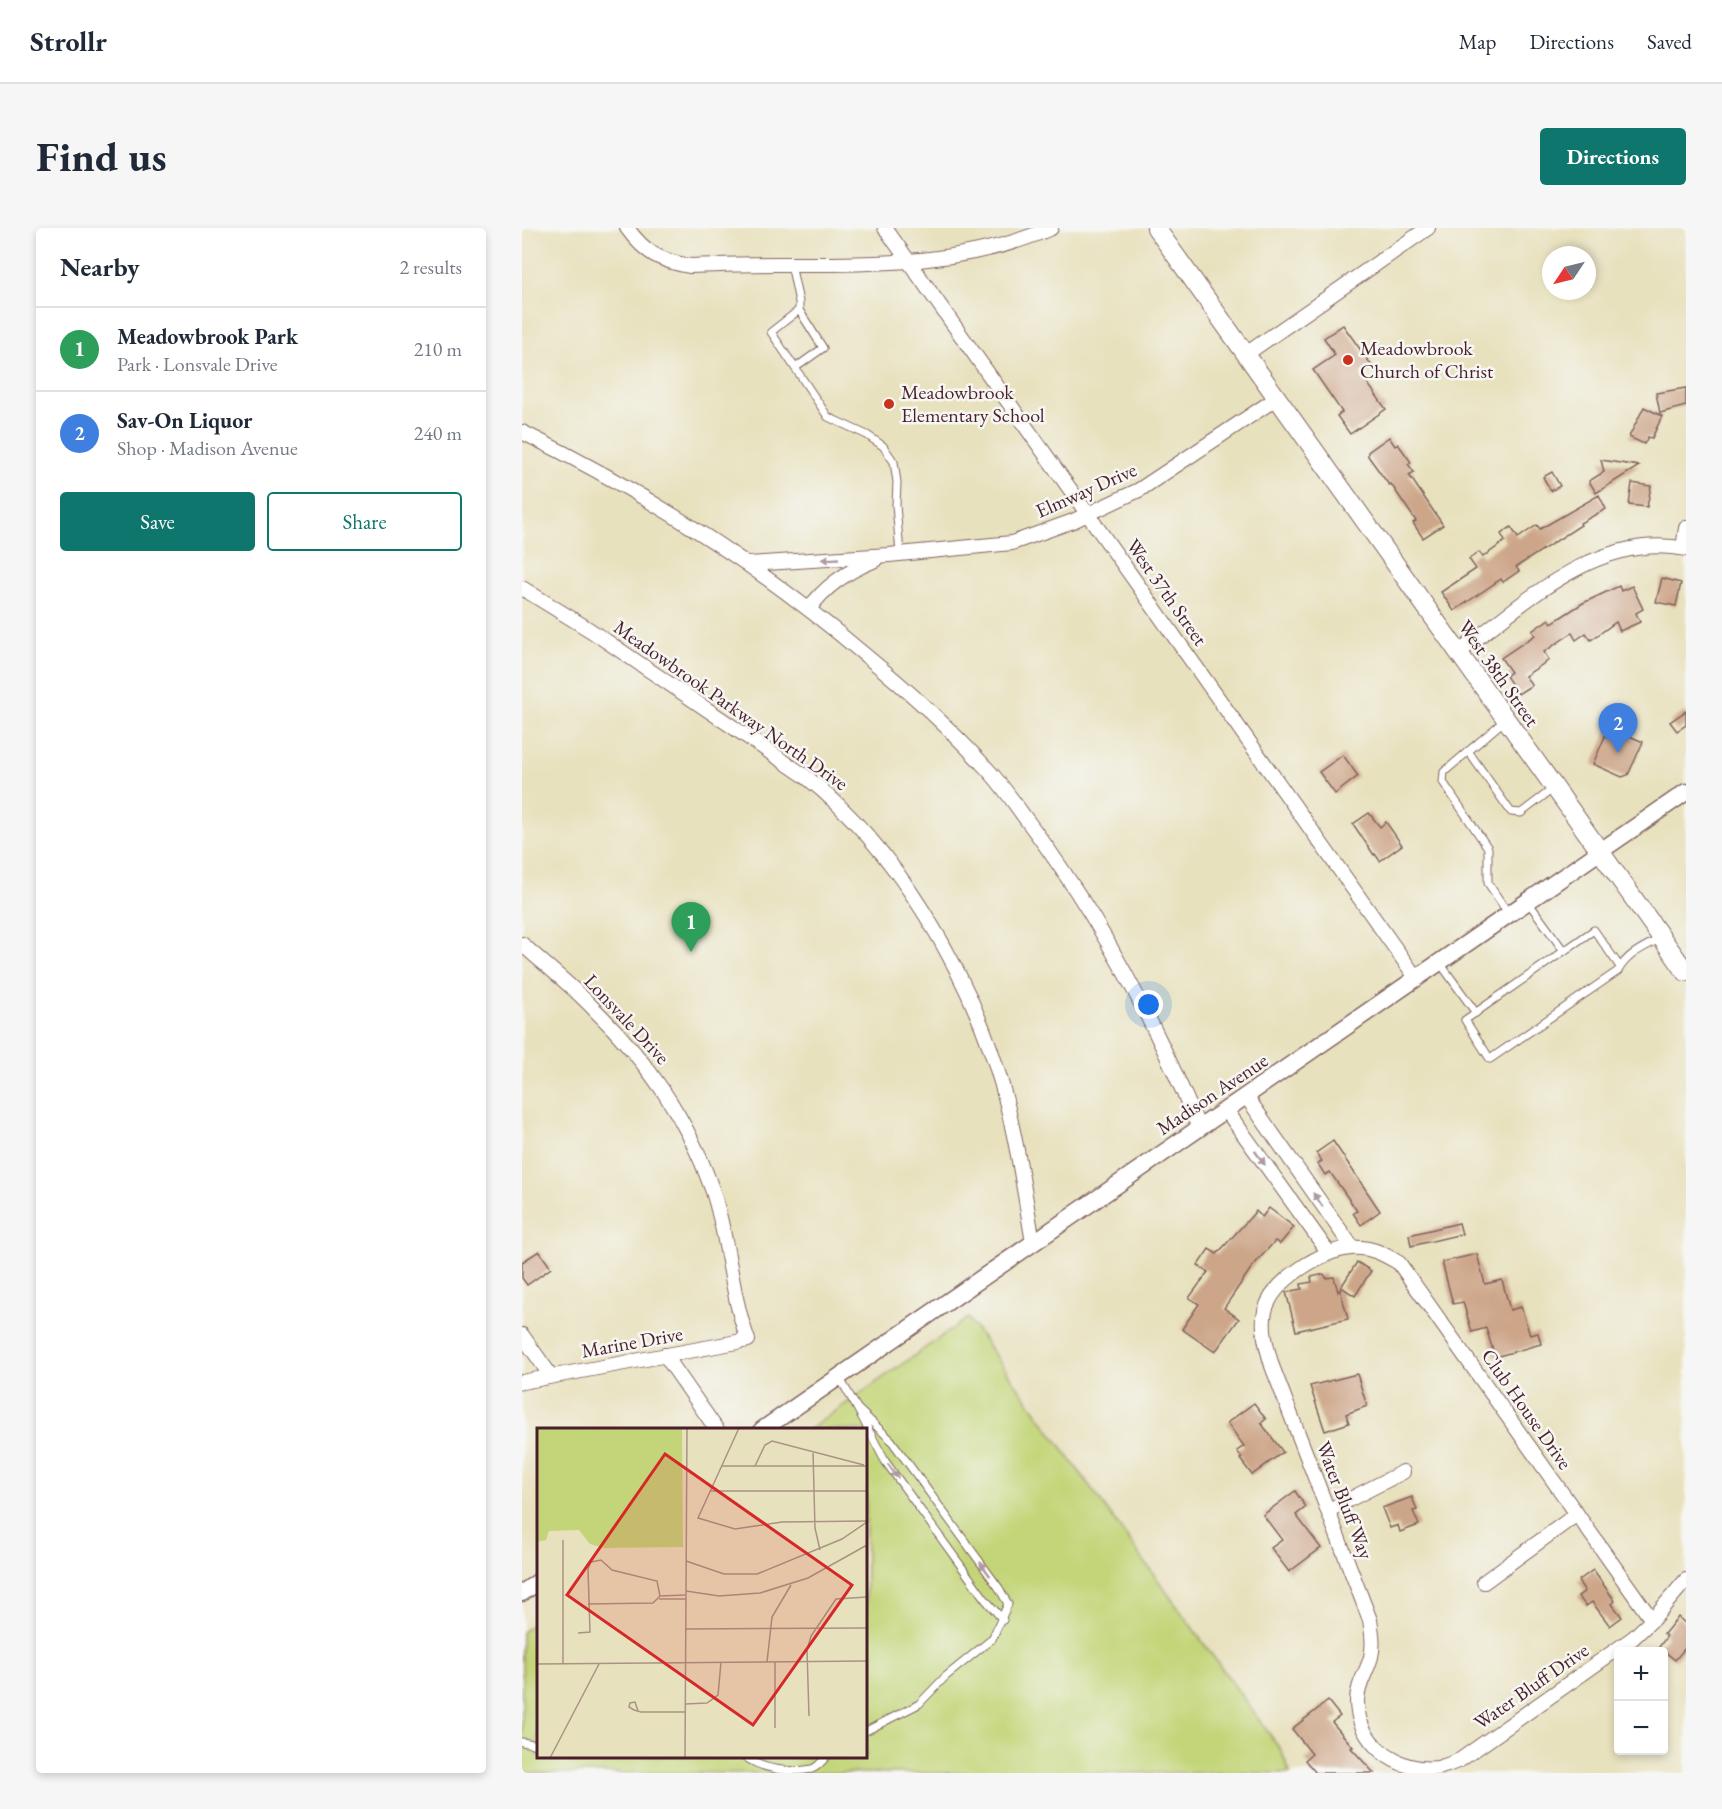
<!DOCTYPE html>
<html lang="en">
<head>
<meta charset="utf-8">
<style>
	:root { --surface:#fff; --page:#f6f6f7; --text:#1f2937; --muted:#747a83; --line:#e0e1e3; --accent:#0f766e }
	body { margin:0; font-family:"EB Garamond",serif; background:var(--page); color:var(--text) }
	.controls { position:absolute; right:18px; bottom:18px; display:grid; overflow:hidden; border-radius:6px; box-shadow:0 3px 9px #0003 }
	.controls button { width:54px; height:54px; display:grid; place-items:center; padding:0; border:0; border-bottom:2px solid var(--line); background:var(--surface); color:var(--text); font:30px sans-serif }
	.compass { position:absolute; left:1020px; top:18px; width:54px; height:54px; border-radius:50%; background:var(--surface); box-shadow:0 3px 9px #0003; rotate:235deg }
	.you { position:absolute; left:627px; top:777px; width:21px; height:21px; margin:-15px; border:4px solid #fff; border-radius:50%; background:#1a73e8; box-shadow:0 0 0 9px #1a73e833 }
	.badge { display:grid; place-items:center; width:39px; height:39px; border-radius:50%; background:var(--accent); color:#fff; font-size:20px; font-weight:700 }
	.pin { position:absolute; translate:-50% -50px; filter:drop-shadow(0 2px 3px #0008) }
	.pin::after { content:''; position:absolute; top:32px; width:21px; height:18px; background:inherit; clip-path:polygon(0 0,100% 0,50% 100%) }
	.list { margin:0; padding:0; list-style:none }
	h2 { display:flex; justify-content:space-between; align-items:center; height:78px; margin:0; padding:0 24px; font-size:26px }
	h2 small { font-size:20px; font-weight:400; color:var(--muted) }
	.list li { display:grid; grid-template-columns:39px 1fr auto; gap:18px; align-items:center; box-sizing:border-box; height:84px; padding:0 24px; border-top:2px solid var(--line) }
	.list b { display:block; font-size:22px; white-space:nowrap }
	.list p { margin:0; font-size:20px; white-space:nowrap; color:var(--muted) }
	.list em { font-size:20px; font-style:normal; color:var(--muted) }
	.actions { display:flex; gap:12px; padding:18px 24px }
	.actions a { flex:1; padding:14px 0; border:2px solid var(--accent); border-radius:6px; text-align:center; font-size:21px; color:var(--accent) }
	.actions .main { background:var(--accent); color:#fff }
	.map { position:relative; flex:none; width:1164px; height:1545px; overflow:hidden; border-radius:6px }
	header { display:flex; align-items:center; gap:36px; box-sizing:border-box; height:84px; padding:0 30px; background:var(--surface); border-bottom:2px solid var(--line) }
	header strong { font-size:28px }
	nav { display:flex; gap:33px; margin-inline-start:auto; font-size:21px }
	.intro { display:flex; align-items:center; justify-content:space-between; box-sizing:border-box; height:144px; padding:0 36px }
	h1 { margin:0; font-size:42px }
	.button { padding:15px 27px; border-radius:6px; background:var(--accent); color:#fff; font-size:21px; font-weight:700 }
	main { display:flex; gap:36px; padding:0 36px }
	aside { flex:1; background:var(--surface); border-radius:6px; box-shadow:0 3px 9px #0003 }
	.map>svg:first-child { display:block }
</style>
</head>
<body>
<header>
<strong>Strollr</strong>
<nav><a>Map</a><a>Directions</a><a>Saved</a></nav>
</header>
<div class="intro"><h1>Find us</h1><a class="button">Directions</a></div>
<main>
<aside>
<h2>Nearby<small>2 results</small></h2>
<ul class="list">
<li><span class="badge" style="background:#2e9e5b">1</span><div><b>Meadowbrook Park</b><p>Park · Lonsvale Drive</p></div><em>210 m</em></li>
<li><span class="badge" style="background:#3f7fe0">2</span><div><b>Sav-On Liquor</b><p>Shop · Madison Avenue</p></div><em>240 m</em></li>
</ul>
<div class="actions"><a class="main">Save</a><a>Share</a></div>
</aside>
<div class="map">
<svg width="1164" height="1545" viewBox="0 0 1164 1545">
	<rect width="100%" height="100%" fill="#f6f6f2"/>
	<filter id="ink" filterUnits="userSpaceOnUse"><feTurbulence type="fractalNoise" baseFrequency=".0167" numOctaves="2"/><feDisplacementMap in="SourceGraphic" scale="12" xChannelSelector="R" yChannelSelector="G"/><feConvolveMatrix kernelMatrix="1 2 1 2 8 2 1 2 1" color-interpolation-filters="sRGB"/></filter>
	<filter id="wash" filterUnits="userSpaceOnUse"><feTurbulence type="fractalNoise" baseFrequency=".008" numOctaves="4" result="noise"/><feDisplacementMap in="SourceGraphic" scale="24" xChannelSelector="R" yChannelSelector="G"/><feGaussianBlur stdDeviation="1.35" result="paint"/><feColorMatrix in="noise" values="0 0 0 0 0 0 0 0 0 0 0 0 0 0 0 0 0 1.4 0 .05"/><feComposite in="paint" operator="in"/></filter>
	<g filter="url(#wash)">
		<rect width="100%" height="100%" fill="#e8e1bd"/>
		<polygon fill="#c3d578" stroke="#867a52" stroke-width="1.5" points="446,1090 759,1522 768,1545 0,1545 0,1404 16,1392 16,1528 344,1528 344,1202 288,1201"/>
		<g id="blocks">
			<g fill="#cda689">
				<polygon points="821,97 850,138 839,146 864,181 828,206 815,188 820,184 791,142 813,127 802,110"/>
				<polygon points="1164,160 1164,178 1138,185 1134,165"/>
				<polygon points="1122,179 1140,188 1130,210 1126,209 1122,216 1107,209"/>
				<polygon points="867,209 873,218 876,216 889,234 886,236 892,244 887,247 921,297 901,310 891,295 894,293 869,256 867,257 846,228 846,224"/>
				<polygon points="1079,232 1117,238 1074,265 1067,253 1082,244"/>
				<polygon points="1030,244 1038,258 1029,263 1021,249"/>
				<polygon points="1110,255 1129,258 1125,279 1107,277"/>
				<polygon points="1077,267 1084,281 1058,295 1059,297 994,339 997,343 981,354 979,351 932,383 919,364 954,341 947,331 957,324 961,329 983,313 979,306 989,299 996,310 1015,297 1018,301"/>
				<polygon points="1140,350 1159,355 1154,378 1134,374"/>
				<polygon points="1097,358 1099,363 1110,358 1121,381 1114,385 1118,394 1098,403 1094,394 1069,412 1064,405 1054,412 1050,405 1022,424 1027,432 1003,448 1010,457 996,466 984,448 989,444 979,430 1013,407 1010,403 1027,391 1030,395 1061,375"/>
				<polygon points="1164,483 1164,497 1155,503 1148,494"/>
				<polygon points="1087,499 1121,514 1106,547 1100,549 1071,536"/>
				<polygon points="821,527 836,548 813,566 797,544"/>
				<polygon points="847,585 858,599 864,594 880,617 858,633 853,626 852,627 831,596"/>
				<polygon points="811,913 858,983 839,997 831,985 835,983 808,944 803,947 796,936 800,933 794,925"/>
				<polygon points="747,980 772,999 758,1016 753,1013 730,1039 702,1080 717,1091 693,1124 660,1101 677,1076 667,1070 686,1044 676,1037 687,1021 695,1026 734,983 740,989"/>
				<polygon points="937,995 940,1006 889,1018 887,1007"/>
				<polygon points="17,1023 29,1040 5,1057 0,1050 0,1034"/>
				<polygon points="955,1026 963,1056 980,1052 988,1082 999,1079 1008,1107 1016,1105 1019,1116 973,1129 964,1100 950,1104 941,1074 931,1076 920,1034"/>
				<polygon points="835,1034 849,1043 833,1068 819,1059"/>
				<polygon points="802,1046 804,1050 812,1049 816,1064 818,1061 826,1091 774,1103 764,1064 780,1061 779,1056 790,1054 789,1049"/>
				<polygon points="835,1146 845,1178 824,1186 827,1195 803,1203 788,1158"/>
				<polygon points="732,1175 744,1191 739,1195 761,1224 730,1247 718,1231 720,1230 715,1223 722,1218 705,1195"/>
				<polygon points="773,1263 784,1279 774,1287 799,1320 767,1344 749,1320 760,1312 741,1287"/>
				<polygon points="890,1269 895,1282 891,1283 897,1297 878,1304 876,1297 868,1300 860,1280"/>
				<polygon points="1071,1342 1093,1373 1090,1376 1100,1389 1088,1398 1070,1374 1064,1378 1056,1368 1063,1363 1056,1353"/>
				<polygon points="1156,1389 1164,1396 1164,1419 1153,1432 1137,1419 1145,1408 1142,1406"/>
				<polygon points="806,1473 818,1488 810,1494 831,1519 829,1520 852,1545 794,1545 783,1532 790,1526 770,1501"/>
			</g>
		</g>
	</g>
	<g filter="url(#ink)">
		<use href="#blocks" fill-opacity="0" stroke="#81635e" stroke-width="1.5"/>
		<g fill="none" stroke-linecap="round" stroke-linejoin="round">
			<defs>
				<g id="service">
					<polyline points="269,36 277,74 277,82 249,104 306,189 345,207 361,218 372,234 375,254 374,277 378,326"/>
					<polyline points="273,140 301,120 277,82"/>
					<polyline points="983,492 922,544 921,554 966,620 966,655 986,685"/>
					<polyline points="946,523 989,584 999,585 1032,560"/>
					<polyline points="1006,674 1042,723"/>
					<polyline points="918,735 954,785"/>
					<path d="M1098,739L1072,702L943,792L968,831L1096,743C1106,725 1121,720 1139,710"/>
					<polyline points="317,1149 335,1180"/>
					<polyline points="344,1503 397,1476 423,1449 470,1411 486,1376 477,1360 369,1212 335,1180 363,1233 463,1371 481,1392"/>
					<polyline points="0,1514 16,1517"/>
					<path d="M222,1528C240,1542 269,1545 290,1541C296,1539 301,1532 305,1528"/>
				</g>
				<g id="minor">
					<path d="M105,0C123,25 138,33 168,38C197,37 226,36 255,36C348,36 443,38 529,0"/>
					<polyline points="363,0 895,751"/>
					<polyline points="724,126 906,0"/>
					<path d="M0,204C123,264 238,338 343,427C387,463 429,501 467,543C482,559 494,578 507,595C577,688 632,793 677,900"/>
					<polyline points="1161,320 1164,300"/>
					<polyline points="227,336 367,327 490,315 551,293 617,262 755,170"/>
					<path d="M0,360L68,402L283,548C374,619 447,744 479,854C494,907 502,961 511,1015"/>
					<path d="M287,381C303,358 328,342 353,332"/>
					<path d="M936,425C1001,376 1076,303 1164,321"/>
					<path d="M0,716C23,737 49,757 71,780C125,833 165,889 190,961C207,1010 208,1064 226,1112L0,1154"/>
					<polyline points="724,868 830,1019"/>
					<polyline points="704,882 807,1025"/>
					<polyline points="0,1107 29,1148"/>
					<polyline points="143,1127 195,1202"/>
					<polyline points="807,1282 881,1244"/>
					<polyline points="962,1354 1055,1286"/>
					<path d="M1130,1392L877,1035C862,1026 848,1018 829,1020C799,1023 751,1052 743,1083C739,1102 745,1120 750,1138L848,1392C850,1405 852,1416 849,1429C845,1444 835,1457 835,1473C835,1514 874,1545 916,1540C923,1538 931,1535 938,1532L1111,1410L1130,1392L1164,1352"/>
				</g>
				<g id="tertiary">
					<polyline points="240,1202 1164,564"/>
					<polyline points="0,1365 16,1354"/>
				</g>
				<polyline id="secondary" points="634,0 1164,744"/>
			</defs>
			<use href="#service" stroke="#81635e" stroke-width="9"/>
			<use href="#minor" stroke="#81635e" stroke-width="16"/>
			<use href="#tertiary" stroke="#81635e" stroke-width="19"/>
			<use href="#secondary" stroke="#81635e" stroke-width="20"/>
			<use href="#service" stroke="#fff" stroke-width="7"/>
			<use href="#minor" stroke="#fff" stroke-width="14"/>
			<use href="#tertiary" stroke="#fff" stroke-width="16"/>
			<use href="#secondary" stroke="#fff" stroke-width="18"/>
		</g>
		<defs><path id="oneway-solid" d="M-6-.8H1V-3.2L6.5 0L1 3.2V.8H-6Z" transform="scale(1.5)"/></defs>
		<g fill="#ae9aa0">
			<use href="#oneway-solid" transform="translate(308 331) rotate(177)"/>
			<use href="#oneway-solid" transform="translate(738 930) rotate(54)"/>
			<use href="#oneway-solid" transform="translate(796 972) rotate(-125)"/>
			<use href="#oneway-solid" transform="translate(371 1243) rotate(54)"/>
			<use href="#oneway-solid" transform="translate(463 1341) rotate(-126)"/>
		</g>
	</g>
	<g fill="#c8321e" stroke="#f6f6f2" stroke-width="2">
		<circle cx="826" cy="132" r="6"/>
		<circle cx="367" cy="176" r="6"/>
	</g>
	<g text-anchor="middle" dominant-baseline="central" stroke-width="5" stroke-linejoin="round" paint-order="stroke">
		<g font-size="20" fill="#4a1f2b" stroke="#f6f6f2" text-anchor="start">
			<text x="838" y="120">Meadowbrook<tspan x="838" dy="23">Church of Christ</tspan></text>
			<text x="379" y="164">Meadowbrook<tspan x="379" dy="23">Elementary School</tspan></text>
		</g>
		<g font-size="20" fill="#4a1f2b" stroke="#f6f6f2">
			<text transform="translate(564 262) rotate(-24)">Elmway Drive</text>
			<text transform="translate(645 364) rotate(55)">West 37th Street</text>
			<text transform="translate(977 445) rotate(55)">West 38th Street</text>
			<text transform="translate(209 477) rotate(35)">Meadowbrook Parkway North Drive</text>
			<text transform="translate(105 791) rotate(47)">Lonsvale Drive</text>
			<text transform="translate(690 866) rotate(-34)">Madison Avenue</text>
			<text transform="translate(110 1114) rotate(-10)">Marine Drive</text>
			<text transform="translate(1005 1181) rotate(55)">Club House Drive</text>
			<text transform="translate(823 1272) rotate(69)">Water Bluff Way</text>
			<text transform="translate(1009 1458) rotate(-35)">Water Bluff Drive</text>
		</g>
	</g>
	<g transform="translate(15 1200)">
		<rect width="330" height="330" fill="#e8e1bd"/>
		<path d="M0,0H145L146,119L67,120L53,116L42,102L12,103L9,112L0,114Z" fill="#c3d578"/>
		<path fill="none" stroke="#a99383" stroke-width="1.5" d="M202,0L161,90L198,101L245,94L330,93M276,23L278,100L283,122M185,38H330M218,38L228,17L235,13L327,37M174,63H330M26,112V236M149,133L187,146H220L305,111L330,94M54,134L64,132L75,142L120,153L123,168M149,163L182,168L223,165L271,150L330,117M123,168L148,167M122,171H149M51,176L116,175L123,168M149,201L330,200M41,205L53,204L51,141L54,134M230,234L235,189L254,157M0,236L330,233M148,276L170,275L181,267L184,234M101,283L98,274L93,275L92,279L97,282L104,284H148M272,288L270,222L274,208L299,171L330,169M238,300V234M13,330L62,236M148,330L150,0"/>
		<path fill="#d62828" fill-opacity="0.15" stroke="#d62828" stroke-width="3" d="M128,26L315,157L216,297L30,167Z"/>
		<rect width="330" height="330" fill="none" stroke="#4a1f2b" stroke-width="3"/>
	</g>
</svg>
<div class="controls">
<button>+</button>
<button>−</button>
</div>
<svg class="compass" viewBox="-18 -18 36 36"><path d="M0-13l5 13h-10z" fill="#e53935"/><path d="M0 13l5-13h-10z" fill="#747a83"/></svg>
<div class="you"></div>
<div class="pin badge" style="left:169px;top:724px;background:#2e9e5b">1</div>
<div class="pin badge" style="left:1096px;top:525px;background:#3f7fe0">2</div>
</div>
</main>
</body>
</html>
